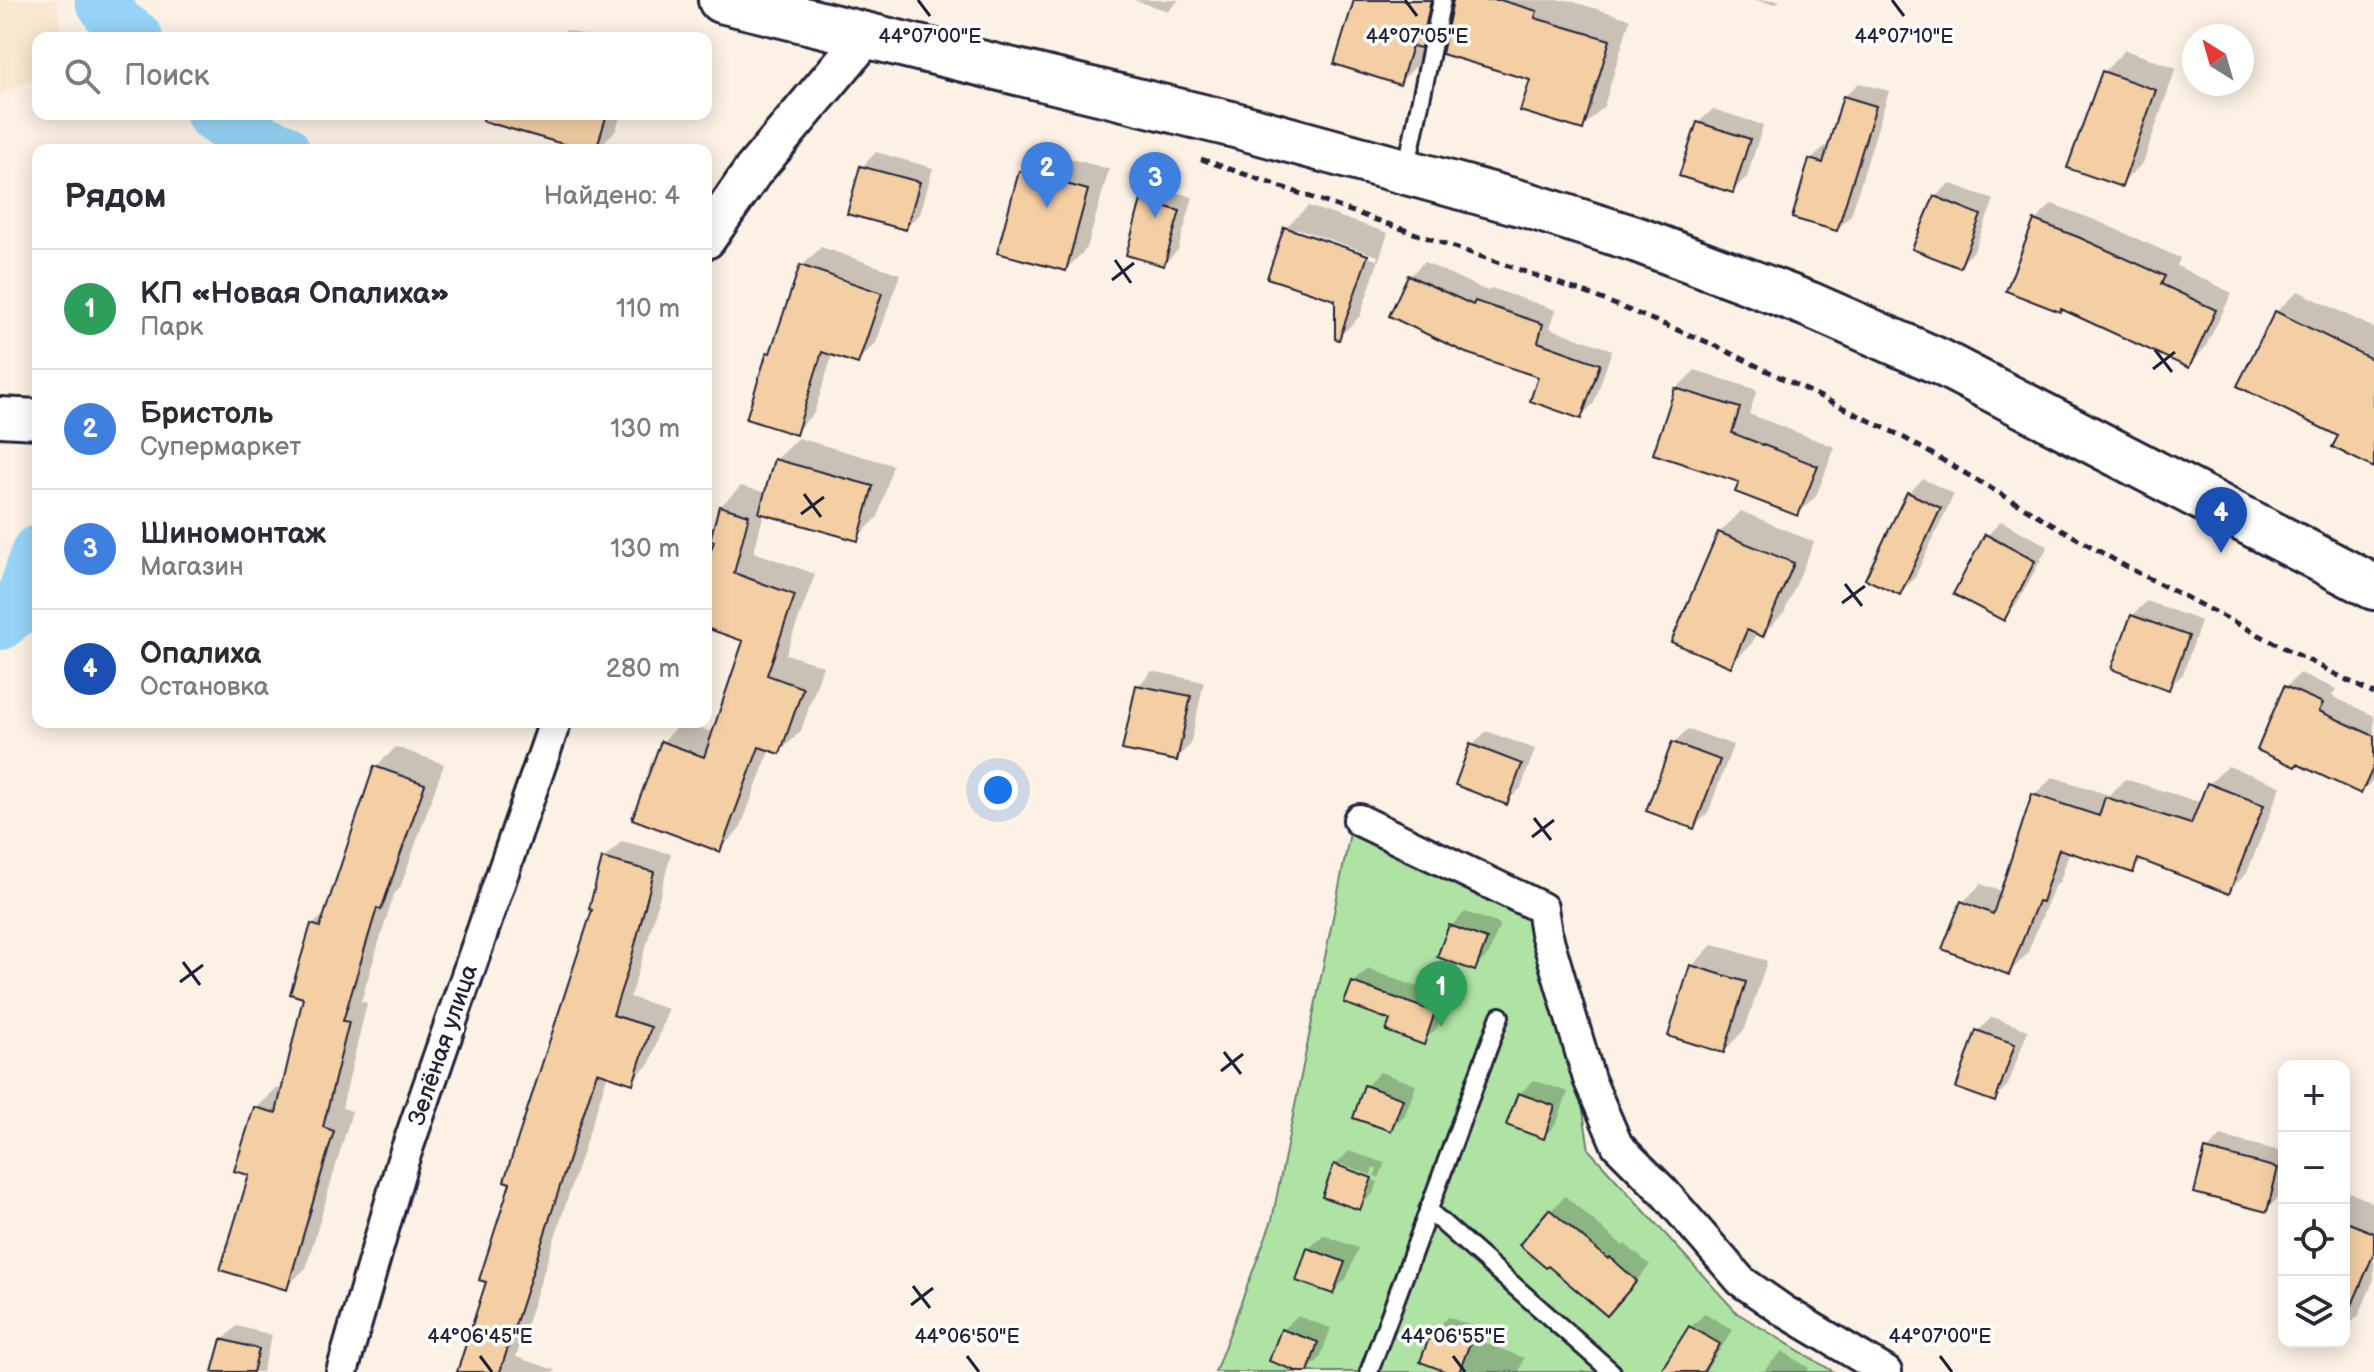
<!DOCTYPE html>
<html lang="ru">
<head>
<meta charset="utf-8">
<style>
	:root { --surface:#fff; --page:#f2f2f3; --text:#2b2b33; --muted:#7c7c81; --line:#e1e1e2; --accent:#2563eb }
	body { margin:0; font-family:"Balsamiq Sans",sans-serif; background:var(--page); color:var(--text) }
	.controls { position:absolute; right:24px; bottom:24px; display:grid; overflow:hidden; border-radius:16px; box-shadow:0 4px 20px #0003 }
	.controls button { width:72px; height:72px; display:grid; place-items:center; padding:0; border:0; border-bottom:2px solid var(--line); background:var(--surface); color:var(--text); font:40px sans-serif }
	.compass { position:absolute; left:2182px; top:24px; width:72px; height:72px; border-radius:50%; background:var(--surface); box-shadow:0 4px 20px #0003; rotate:323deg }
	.you { position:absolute; left:998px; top:790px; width:28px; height:28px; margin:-20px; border:6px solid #fff; border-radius:50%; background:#1a73e8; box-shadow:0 0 0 12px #1a73e833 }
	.badge { display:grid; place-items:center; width:52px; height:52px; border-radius:50%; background:var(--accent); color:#fff; font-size:26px; font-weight:700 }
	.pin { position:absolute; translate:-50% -66px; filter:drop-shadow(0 2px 4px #0008) }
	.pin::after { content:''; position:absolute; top:42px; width:28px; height:24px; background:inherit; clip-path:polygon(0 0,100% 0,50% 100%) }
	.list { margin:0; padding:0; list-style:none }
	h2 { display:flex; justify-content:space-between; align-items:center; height:104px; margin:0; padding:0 32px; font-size:34px }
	h2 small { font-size:26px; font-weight:400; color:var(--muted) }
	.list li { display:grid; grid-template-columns:52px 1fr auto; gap:24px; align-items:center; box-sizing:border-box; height:120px; padding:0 32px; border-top:2px solid var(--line) }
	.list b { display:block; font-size:30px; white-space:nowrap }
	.list p { margin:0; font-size:26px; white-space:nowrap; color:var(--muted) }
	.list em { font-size:26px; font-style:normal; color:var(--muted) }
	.icon { flex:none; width:44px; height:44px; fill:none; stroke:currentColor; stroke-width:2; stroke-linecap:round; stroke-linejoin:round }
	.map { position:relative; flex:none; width:2374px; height:1372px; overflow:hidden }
	.search { position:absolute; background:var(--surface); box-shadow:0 4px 20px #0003; left:32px; top:32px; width:680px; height:88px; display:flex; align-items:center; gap:20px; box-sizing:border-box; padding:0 28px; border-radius:16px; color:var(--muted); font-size:30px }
	.panel { position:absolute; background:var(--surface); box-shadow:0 4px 20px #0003; left:32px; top:144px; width:680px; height:584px; border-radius:16px }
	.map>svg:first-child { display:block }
</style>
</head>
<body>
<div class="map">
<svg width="2374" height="1372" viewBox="0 0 2374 1372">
	<rect width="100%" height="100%" fill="#fcf1e4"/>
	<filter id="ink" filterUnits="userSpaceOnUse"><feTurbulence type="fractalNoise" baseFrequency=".0125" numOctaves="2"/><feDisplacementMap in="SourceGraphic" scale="16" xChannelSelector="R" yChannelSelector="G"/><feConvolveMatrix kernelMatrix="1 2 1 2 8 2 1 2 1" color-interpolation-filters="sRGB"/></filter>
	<g filter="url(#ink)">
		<polygon fill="#fae7d1" points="0,0 57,0 61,38 38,38 38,76 0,95"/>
		<polygon fill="#afe3a4" stroke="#688270" stroke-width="2" points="1354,813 1551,904 1589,1150 1737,1313 1834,1372 1215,1372 1272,1220"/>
		<g fill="#0003" fill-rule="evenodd">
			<polygon points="1133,0 1179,0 1168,11"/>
			<polygon points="1356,0 1447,0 1428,38 1421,61 1399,83"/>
			<polygon points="1454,0 1567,0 1630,19 1604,106 1582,128"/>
			<polygon points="1753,0 1780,0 1775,4"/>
			<polygon points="567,30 595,38 559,38"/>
			<polygon points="2125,50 2176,68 2143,163 2121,184 2104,72"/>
			<polygon points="1859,83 1889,91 1851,215 1837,229 1811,160 1825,146 1829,147 1844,97"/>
			<polygon points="1713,109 1763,125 1747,177 1732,191 1698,123"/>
			<polygon points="528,114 621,114 616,130 596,150 591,150"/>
			<polygon points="1042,151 1109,169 1087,248 1066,269 1021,172"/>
			<polygon points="876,152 933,168 920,214 905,228 862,167"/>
			<polygon points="1950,183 1994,200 1974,251 1959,266 1935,197"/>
			<polygon points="1157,187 1193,197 1178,250 1164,264 1143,201"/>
			<polygon points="2052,204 2095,220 2180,258 2177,266 2232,293 2205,348 2188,365 2062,307 2035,221"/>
			<path d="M1308,206L1388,233L1360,316L1338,338L1337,299L1270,277L1286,228ZM1296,228L1378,256L1377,260L1296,233Z"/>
			<polygon points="821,247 900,274 876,343 857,361 833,353 814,413 795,432 769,353 774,347 802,266"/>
			<polygon points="1424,262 1487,291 1491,288 1556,310 1550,328 1612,350 1594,403 1580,417 1541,375 1391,316 1410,276"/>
			<polygon points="2298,291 2374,328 2374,467 2372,469 2372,465 2276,312"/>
			<polygon points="1695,370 1757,390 1749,414 1835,447 1816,496 1798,514 1676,389"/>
			<polygon points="798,438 893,465 878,517 857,538 764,512 754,552 815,574 786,654 823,666 801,731 780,752 770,749 740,829 719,850 662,742 683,722 714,733 745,640 706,626 706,571 717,540 720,507 741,486 767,493 776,460"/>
			<polygon points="1923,479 1954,494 1914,579 1899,593 1909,493"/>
			<polygon points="1741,511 1814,542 1784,613 1763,634 1757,632 1752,643 1731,665 1719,533"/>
			<polygon points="2001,521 2048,546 2017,604 2003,618 1987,536"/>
			<polygon points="2147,601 2201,621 2183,674 2168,688 2132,616"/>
			<polygon points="1152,671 1204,682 1190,745 1176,759 1138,686"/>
			<polygon points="2300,673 2336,689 2332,696 2374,716 2374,779 2361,792 2286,687"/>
			<polygon points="1688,729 1733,745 1708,813 1694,827 1674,743"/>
			<polygon points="1486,731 1535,749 1521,788 1506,802 1472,746"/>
			<polygon points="396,747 444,764 400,888 394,894 361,1001 367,1003 342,1108 352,1111 306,1268 286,1287 251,1174 256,1108 276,1088 283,1090 306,996 313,925 327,911 376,767"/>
			<polygon points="2228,766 2281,786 2247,873 2228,892 2144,859 2132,871 2070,850 2060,881 2054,887 2027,954 2009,973 1963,902 1981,884 2003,892 2034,795 2053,777 2109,795 2125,779 2202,803 2209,784"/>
			<polygon points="622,841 671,854 648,940 630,997 668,1009 650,1063 632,1081 608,1074 516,1357 555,1370 555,1372 459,1372 488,1281 595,908 604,859"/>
			<polygon points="1465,912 1500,924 1489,954 1474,969 1451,926"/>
			<polygon points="1713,944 1767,961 1745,1029 1724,1051 1692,966"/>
			<polygon points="1368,969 1448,998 1437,1028 1423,1042 1353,983"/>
			<polygon points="1992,1017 2028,1030 2008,1085 1994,1100 1978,1031"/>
			<polygon points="1380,1072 1416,1085 1405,1115 1390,1129 1366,1086"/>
			<polygon points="1534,1080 1568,1092 1557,1123 1543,1137 1519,1094"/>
			<polygon points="2221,1136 2284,1152 2284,1183 2281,1195 2267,1209 2207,1150"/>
			<polygon points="1349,1151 1385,1163 1379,1178 1374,1176 1377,1169 1373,1167 1371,1175 1341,1164 1341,1168 1364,1193 1368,1193 1373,1180 1378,1182 1374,1193 1359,1207 1335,1165"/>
			<polygon points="2349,1192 2374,1203 2374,1279 2359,1315 2344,1330 2344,1197"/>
			<polygon points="1565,1196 1623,1246 1625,1244 1650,1265 1621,1299 1551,1211"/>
			<polygon points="1323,1235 1358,1248 1347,1278 1333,1292 1309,1249"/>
			<polygon points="1705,1313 1733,1330 1705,1372 1681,1372 1668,1364 1691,1327"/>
			<polygon points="1297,1316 1331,1328 1320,1358 1307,1372 1305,1372 1283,1330"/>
			<polygon points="1448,1317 1482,1329 1478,1340 1524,1358 1519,1372 1453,1372 1434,1331"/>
			<polygon points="237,1326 272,1335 262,1372 214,1372 223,1340"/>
			<polygon points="1782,1351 1809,1368 1807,1372 1763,1372"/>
		</g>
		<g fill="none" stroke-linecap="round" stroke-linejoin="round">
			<g stroke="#96d3f6" stroke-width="54">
				<polyline points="102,0 117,24 136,38"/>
				<polyline points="213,114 237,132 283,150"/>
				<polyline points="0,623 21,605 38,552"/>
			</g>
		</g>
		<g fill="#f4cfa4" stroke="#22223b" stroke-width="2">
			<polygon points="1354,0 1431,0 1421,48 1412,46 1400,85 1334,64"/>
			<polygon points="1453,0 1500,0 1537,11 1535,18 1610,40 1583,130 1520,111 1530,80 1442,54"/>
			<polygon points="2102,71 2156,90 2122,187 2067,168"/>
			<polygon points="1843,96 1876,106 1837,231 1792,218 1809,159 1823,163"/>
			<polygon points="484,114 607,114 596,150 584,150 483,121"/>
			<polygon points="1697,122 1750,139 1733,193 1679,176"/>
			<polygon points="860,166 920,182 906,230 847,214"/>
			<polygon points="1019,171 1088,190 1066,271 997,253"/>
			<polygon points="1934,196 1981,215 1960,268 1912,249"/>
			<polygon points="1141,200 1180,211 1164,266 1126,255"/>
			<polygon points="2034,220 2078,237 2165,276 2161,284 2216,310 2189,368 2061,309 2060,312 2006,291"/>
			<polygon points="1284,227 1368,255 1339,340 1335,339 1335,300 1267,278"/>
			<polygon points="800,265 882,293 858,364 822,352 796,435 746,419 767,352 770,353"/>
			<polygon points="1408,275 1473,305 1475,301 1543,324 1538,342 1600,364 1581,419 1530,401 1538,377 1466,353 1389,316"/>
			<polygon points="2275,311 2374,360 2374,468 2332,447 2338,436 2237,386"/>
			<polygon points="1675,388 1740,408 1732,433 1818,466 1798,516 1735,492 1739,482 1653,454"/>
			<polygon points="774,459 873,486 858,541 759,513"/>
			<polygon points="1907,492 1941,508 1900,595 1865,579"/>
			<polygon points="719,506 749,515 734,573 795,595 767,675 803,688 780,754 759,747 720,852 632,819 661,741 704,757 743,641 706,628 706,565 714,541 710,540"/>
			<polygon points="1718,532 1794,563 1763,637 1747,630 1731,667 1671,642"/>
			<polygon points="1985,534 2035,561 2004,621 1953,594"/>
			<polygon points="2131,615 2189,636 2169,690 2111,669"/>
			<polygon points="1136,685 1191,696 1177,761 1122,750"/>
			<polygon points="2284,686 2323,703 2319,711 2374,736 2374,766 2361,794 2297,764 2295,767 2257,750"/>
			<polygon points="1672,742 1720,760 1694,829 1646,811"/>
			<polygon points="1470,744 1522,764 1507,805 1455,785"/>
			<polygon points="374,766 425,784 381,910 377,908 343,1021 349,1022 323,1127 334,1131 287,1290 220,1270 249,1175 234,1171 254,1107 276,1113 303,998 290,994 311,924 320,927"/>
			<polygon points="2207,783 2264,805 2229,894 2138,859 2133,873 2059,849 2042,902 2038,901 2009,975 1942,949 1961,901 1993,914 2032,794 2099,816 2105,797 2191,824"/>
			<polygon points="602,858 654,872 631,960 613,1015 651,1027 633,1084 597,1072 500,1372 457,1372 486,1282 479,1280 510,1183 504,1181 592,910 589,909"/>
			<polygon points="1449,925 1487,939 1475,971 1437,957"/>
			<polygon points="1690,965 1746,982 1724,1053 1668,1036"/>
			<polygon points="1352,982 1435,1012 1424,1045 1386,1031 1390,1020 1344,1003"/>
			<polygon points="1976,1030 2015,1044 1995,1102 1956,1088"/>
			<polygon points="1364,1085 1403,1099 1391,1131 1353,1118"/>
			<polygon points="1518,1093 1555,1106 1544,1139 1506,1125"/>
			<polygon points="2205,1149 2278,1168 2267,1212 2194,1193"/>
			<polygon points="1334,1164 1372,1178 1360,1210 1322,1197"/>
			<polygon points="1549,1209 1608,1259 1610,1257 1637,1281 1607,1316 1548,1266 1546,1268 1519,1245"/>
			<polygon points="2344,1221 2374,1233 2374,1253 2344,1324"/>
			<polygon points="1307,1248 1345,1262 1333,1294 1296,1281"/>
			<polygon points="1689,1326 1720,1344 1703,1372 1660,1372"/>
			<polygon points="1281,1329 1318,1342 1308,1372 1299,1372 1269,1361"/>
			<polygon points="1432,1330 1470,1343 1459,1372 1447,1372 1420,1362"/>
			<polygon points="221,1339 259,1349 253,1372 212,1372"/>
		</g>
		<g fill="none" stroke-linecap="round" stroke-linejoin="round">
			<defs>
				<g id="service">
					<polyline points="1406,170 1442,0"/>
					<polyline points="1428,1210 1612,1372"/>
					<polyline points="1369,1372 1500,1016"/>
				</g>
				<g id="minor">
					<polyline points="1359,820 1542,908 1546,933 1589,1079 1617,1145 1663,1191 1741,1281 1784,1311 1886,1372"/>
					<polyline points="342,1372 402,1163 555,722"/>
				</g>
				<g id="tertiary">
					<polyline points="706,239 753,171 867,35"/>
					<polyline points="0,417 38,419"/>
				</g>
				<polyline id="primary" points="721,0 1235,125 1531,206 1638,240 1808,304 1940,362 2374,587"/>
			</defs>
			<use href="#service" stroke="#22223b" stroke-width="22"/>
			<use href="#minor" stroke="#22223b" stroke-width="36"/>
			<use href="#tertiary" stroke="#22223b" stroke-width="44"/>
			<use href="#primary" stroke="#22223b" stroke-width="50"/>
			<polyline stroke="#22223b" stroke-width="5" stroke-dasharray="8 6" stroke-linecap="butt" points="1201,159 1589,294 1712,344 1901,436 2123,565 2374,694"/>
			<use href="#service" stroke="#fff" stroke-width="16"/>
			<use href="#minor" stroke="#fff" stroke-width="30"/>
			<use href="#tertiary" stroke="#fff" stroke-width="38"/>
			<use href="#primary" stroke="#fff" stroke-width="44"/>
		</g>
	</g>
	<path fill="none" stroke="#22223b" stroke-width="3" d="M918,0L930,16M1405,0L1417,16M1892,0L1904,16M1115,260L1131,283M1112,280L1134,263M2155,350L2172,372M2153,369L2175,352M804,494L821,517M801,514L824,497M1845,584L1862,606M1842,603L1865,586M1534,818L1551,840M1532,837L1554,820M183,962L200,985M180,982L203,965M1224,1052L1241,1074M1221,1071L1243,1054M913,1286L930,1308M911,1305L933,1288M480,1356L492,1372M967,1356L979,1372M1453,1356L1465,1372M1940,1356L1952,1372"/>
	<g text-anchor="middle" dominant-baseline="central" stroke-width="7" stroke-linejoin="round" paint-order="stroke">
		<g font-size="24" fill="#22223b" stroke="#fff">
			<text transform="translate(443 1045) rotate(-71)">Зелёная улица</text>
		</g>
	</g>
	<g font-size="20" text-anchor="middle" fill="#22223b" stroke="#fff" stroke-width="7" stroke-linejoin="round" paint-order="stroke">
		<text x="930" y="43">44°07'00"E</text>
		<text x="1417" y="43">44°07'05"E</text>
		<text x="1904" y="43">44°07'10"E</text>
		<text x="480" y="1343">44°06'45"E</text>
		<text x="967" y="1343">44°06'50"E</text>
		<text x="1453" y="1343">44°06'55"E</text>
		<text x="1940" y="1343">44°07'00"E</text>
	</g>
</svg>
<div class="controls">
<button>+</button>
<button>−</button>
<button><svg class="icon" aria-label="locate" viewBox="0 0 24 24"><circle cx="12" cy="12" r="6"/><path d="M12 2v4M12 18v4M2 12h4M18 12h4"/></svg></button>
<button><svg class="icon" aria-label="layers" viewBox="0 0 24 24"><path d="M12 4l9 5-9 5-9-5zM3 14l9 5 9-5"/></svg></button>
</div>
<svg class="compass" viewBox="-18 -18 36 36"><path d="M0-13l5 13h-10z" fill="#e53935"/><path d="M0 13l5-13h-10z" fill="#7c7c81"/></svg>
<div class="you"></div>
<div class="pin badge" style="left:1441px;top:1027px;background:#2e9e5b">1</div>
<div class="pin badge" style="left:1047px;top:208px;background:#3f7fe0">2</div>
<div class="pin badge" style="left:1155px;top:218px;background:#3f7fe0">3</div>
<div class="pin badge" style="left:2221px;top:553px;background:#1a4fb4">4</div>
<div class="search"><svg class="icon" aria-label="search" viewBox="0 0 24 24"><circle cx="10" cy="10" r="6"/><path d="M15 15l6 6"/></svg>Поиск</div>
<section class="panel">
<h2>Рядом<small>Найдено: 4</small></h2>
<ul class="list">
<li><span class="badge" style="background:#2e9e5b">1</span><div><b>КП «Новая Опалиха»</b><p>Парк</p></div><em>110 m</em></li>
<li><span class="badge" style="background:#3f7fe0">2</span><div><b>Бристоль</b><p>Супермаркет</p></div><em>130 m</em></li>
<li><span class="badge" style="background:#3f7fe0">3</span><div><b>Шиномонтаж</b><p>Магазин</p></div><em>130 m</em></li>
<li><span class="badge" style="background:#1a4fb4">4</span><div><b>Опалиха</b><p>Остановка</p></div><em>280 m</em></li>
</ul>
</section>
</div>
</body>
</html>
